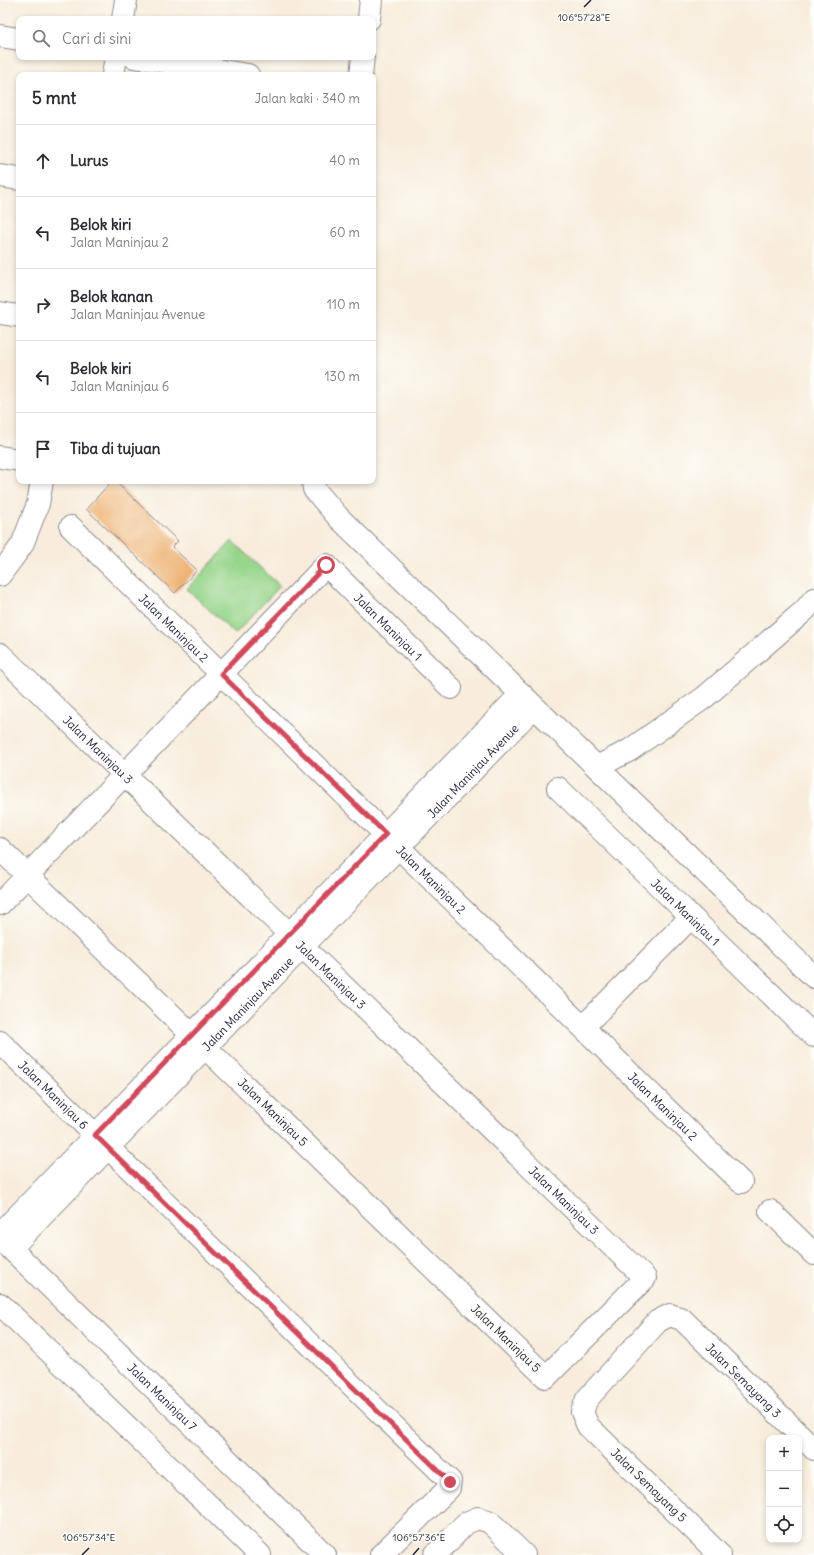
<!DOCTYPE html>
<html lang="id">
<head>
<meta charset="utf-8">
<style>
	:root { --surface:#fff; --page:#f7f7f7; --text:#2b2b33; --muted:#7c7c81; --line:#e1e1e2 }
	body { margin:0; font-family:Delius,sans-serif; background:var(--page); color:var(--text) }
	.controls { position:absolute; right:12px; bottom:12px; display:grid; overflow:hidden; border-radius:8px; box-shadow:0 2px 6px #0003 }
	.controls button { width:36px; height:36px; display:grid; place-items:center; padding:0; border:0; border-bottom:1px solid var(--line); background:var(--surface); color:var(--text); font:20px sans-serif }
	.stop { position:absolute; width:12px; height:12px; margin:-9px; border:3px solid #d1495b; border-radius:50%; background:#fff }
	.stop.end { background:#d1495b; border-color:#fff; box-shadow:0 1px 4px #0008 }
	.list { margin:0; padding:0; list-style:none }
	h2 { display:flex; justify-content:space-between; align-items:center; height:52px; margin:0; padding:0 16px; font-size:17px }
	h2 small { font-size:13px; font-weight:400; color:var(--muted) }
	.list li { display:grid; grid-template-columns:26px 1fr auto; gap:12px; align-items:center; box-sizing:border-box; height:72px; padding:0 16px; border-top:1px solid var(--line) }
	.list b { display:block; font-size:15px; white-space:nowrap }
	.list p { margin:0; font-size:13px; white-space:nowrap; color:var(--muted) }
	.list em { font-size:13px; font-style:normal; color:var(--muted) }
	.icon { flex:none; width:22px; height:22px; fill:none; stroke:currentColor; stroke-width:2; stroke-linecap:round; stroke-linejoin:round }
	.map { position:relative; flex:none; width:814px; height:1555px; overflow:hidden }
	.search { position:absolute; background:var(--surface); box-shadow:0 2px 6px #0003; left:16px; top:16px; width:360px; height:44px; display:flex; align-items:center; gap:10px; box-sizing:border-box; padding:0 14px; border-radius:8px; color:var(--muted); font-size:15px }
	.panel { position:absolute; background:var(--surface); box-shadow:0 2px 6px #0003; left:16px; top:72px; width:360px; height:412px; border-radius:8px }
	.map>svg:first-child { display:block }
</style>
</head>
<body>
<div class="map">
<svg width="814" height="1555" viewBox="0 0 814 1555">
	<rect width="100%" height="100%" fill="#fdfcf7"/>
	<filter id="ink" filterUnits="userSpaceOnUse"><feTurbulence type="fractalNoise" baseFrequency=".025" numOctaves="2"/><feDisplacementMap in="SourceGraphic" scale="8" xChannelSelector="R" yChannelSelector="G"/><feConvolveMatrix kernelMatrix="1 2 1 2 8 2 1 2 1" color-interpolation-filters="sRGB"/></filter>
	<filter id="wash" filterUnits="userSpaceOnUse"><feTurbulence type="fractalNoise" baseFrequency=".012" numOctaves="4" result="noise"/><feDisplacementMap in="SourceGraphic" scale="16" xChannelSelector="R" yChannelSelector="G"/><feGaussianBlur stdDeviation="0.9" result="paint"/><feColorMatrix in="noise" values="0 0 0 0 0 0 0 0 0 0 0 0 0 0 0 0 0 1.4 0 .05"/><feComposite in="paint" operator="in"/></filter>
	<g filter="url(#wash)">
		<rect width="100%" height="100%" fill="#f8eddc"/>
		<polygon fill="#97d58b" stroke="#5c7c63" points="232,541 280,586 235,634 187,589"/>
		<g id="blocks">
			<polygon fill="#eeb375" points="112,481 115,481 178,541 172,547 197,570 175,593 86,509"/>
		</g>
	</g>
	<g filter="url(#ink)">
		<use href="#blocks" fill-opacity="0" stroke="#8d888c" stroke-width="1"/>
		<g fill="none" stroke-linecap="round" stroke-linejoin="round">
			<defs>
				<g id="minor">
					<polyline points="123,19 126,0"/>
					<polyline points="369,19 371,0"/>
					<polyline points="0,36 19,39"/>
					<polyline points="134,57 248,75"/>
					<polyline points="113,75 116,57"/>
					<polyline points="361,75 363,57"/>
					<polyline points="0,176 19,179"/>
					<polyline points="0,313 19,316"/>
					<polyline points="0,457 19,460"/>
					<polyline points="313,481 314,489 339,518 814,977"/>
					<path id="s1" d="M71,527L741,1182"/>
					<polyline points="0,575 22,545 38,504 42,481"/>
					<path id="s2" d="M0,654L645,1278L546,1377L0,849"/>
					<polyline points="597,767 630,750 705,697 805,610 814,599"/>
					<path id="s3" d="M558,788L814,1036"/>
					<path id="s4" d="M0,904L326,565L451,688"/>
					<polyline points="583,1027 691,917"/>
					<path id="s5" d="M0,1042L450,1481L449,1488L381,1555"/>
					<polyline points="770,1211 814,1254"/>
					<polyline points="0,1234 521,694"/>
					<path id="s6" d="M0,1238L325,1555"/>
					<path id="s7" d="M11,1248L534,707"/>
					<polyline points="0,1304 260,1555"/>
					<polyline points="435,1555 466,1523 478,1518 490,1522 524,1555"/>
					<path id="s8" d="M720,1555L588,1426L582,1412L587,1399L658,1321L670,1315L682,1319L814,1449"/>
				</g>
			</defs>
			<use href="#minor" stroke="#8d888c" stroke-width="24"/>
			<use href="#minor" stroke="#fff" stroke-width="22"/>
		</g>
	</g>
	<g fill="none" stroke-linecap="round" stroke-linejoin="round" filter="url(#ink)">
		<polyline stroke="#d1495b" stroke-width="5" points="326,565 221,674 386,834 95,1135 450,1482"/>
	</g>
	<path fill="none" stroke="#22223b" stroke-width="1.5" d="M584,7L591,0M82,1555L89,1548M413,1555L419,1548"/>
	<g text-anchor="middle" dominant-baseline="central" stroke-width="3.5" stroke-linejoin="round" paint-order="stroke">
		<g font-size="12" fill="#22223b" stroke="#fdfcf7">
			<text stroke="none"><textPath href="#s4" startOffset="558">Jalan Maninjau 1</textPath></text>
			<text stroke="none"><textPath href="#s1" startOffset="144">Jalan Maninjau 2</textPath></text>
			<text stroke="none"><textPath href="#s2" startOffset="137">Jalan Maninjau 3</textPath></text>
			<text stroke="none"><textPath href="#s7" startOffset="664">Jalan Maninjau Avenue</textPath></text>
			<text stroke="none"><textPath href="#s1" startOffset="504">Jalan Maninjau 2</textPath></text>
			<text stroke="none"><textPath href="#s3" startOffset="178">Jalan Maninjau 1</textPath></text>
			<text stroke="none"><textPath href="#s2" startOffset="461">Jalan Maninjau 3</textPath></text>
			<text stroke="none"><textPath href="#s7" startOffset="340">Jalan Maninjau Avenue</textPath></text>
			<text stroke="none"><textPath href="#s5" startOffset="75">Jalan Maninjau 6</textPath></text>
			<text stroke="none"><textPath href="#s1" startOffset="828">Jalan Maninjau 2</textPath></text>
			<text transform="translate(273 1112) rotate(44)">Jalan Maninjau 5</text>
			<text stroke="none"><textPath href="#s2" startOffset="785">Jalan Maninjau 3</textPath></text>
			<text transform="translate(506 1338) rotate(44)">Jalan Maninjau 5</text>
			<text stroke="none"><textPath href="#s8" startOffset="432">Jalan Semayang 3</textPath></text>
			<text stroke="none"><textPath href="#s6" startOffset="227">Jalan Maninjau 7</textPath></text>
			<text transform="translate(649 1485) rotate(44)">Jalan Semayang 5</text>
		</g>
	</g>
	<g font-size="10" text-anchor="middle" fill="#22223b" stroke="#fdfcf7" stroke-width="3.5" stroke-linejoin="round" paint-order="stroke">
		<text x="584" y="21">106°57'28"E</text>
		<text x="89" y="1541">106°57'34"E</text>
		<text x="419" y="1541">106°57'36"E</text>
	</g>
</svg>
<div class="controls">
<button>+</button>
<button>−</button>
<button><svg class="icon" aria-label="locate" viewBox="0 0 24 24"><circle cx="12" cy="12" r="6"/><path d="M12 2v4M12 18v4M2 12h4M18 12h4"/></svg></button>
</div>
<div class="stop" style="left:326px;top:565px"></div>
<div class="stop end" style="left:450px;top:1482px"></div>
<div class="search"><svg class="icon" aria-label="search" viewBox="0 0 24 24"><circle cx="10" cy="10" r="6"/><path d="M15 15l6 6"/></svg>Cari di sini</div>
<section class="panel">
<h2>5 mnt<small>Jalan kaki · 340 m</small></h2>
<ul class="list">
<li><svg class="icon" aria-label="ahead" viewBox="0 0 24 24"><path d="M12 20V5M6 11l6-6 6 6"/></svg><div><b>Lurus</b></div><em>40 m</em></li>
<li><svg class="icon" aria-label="left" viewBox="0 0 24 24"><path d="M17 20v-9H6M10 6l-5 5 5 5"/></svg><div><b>Belok kiri</b><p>Jalan Maninjau 2</p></div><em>60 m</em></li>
<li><svg class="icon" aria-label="right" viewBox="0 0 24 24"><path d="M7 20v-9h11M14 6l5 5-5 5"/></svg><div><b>Belok kanan</b><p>Jalan Maninjau Avenue</p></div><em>110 m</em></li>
<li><svg class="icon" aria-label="left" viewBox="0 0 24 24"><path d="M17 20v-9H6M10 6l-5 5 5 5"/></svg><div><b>Belok kiri</b><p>Jalan Maninjau 6</p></div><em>130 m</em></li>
<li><svg class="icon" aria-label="arrive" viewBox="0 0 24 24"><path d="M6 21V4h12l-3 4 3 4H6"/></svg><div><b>Tiba di tujuan</b></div></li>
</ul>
</section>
</div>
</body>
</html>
